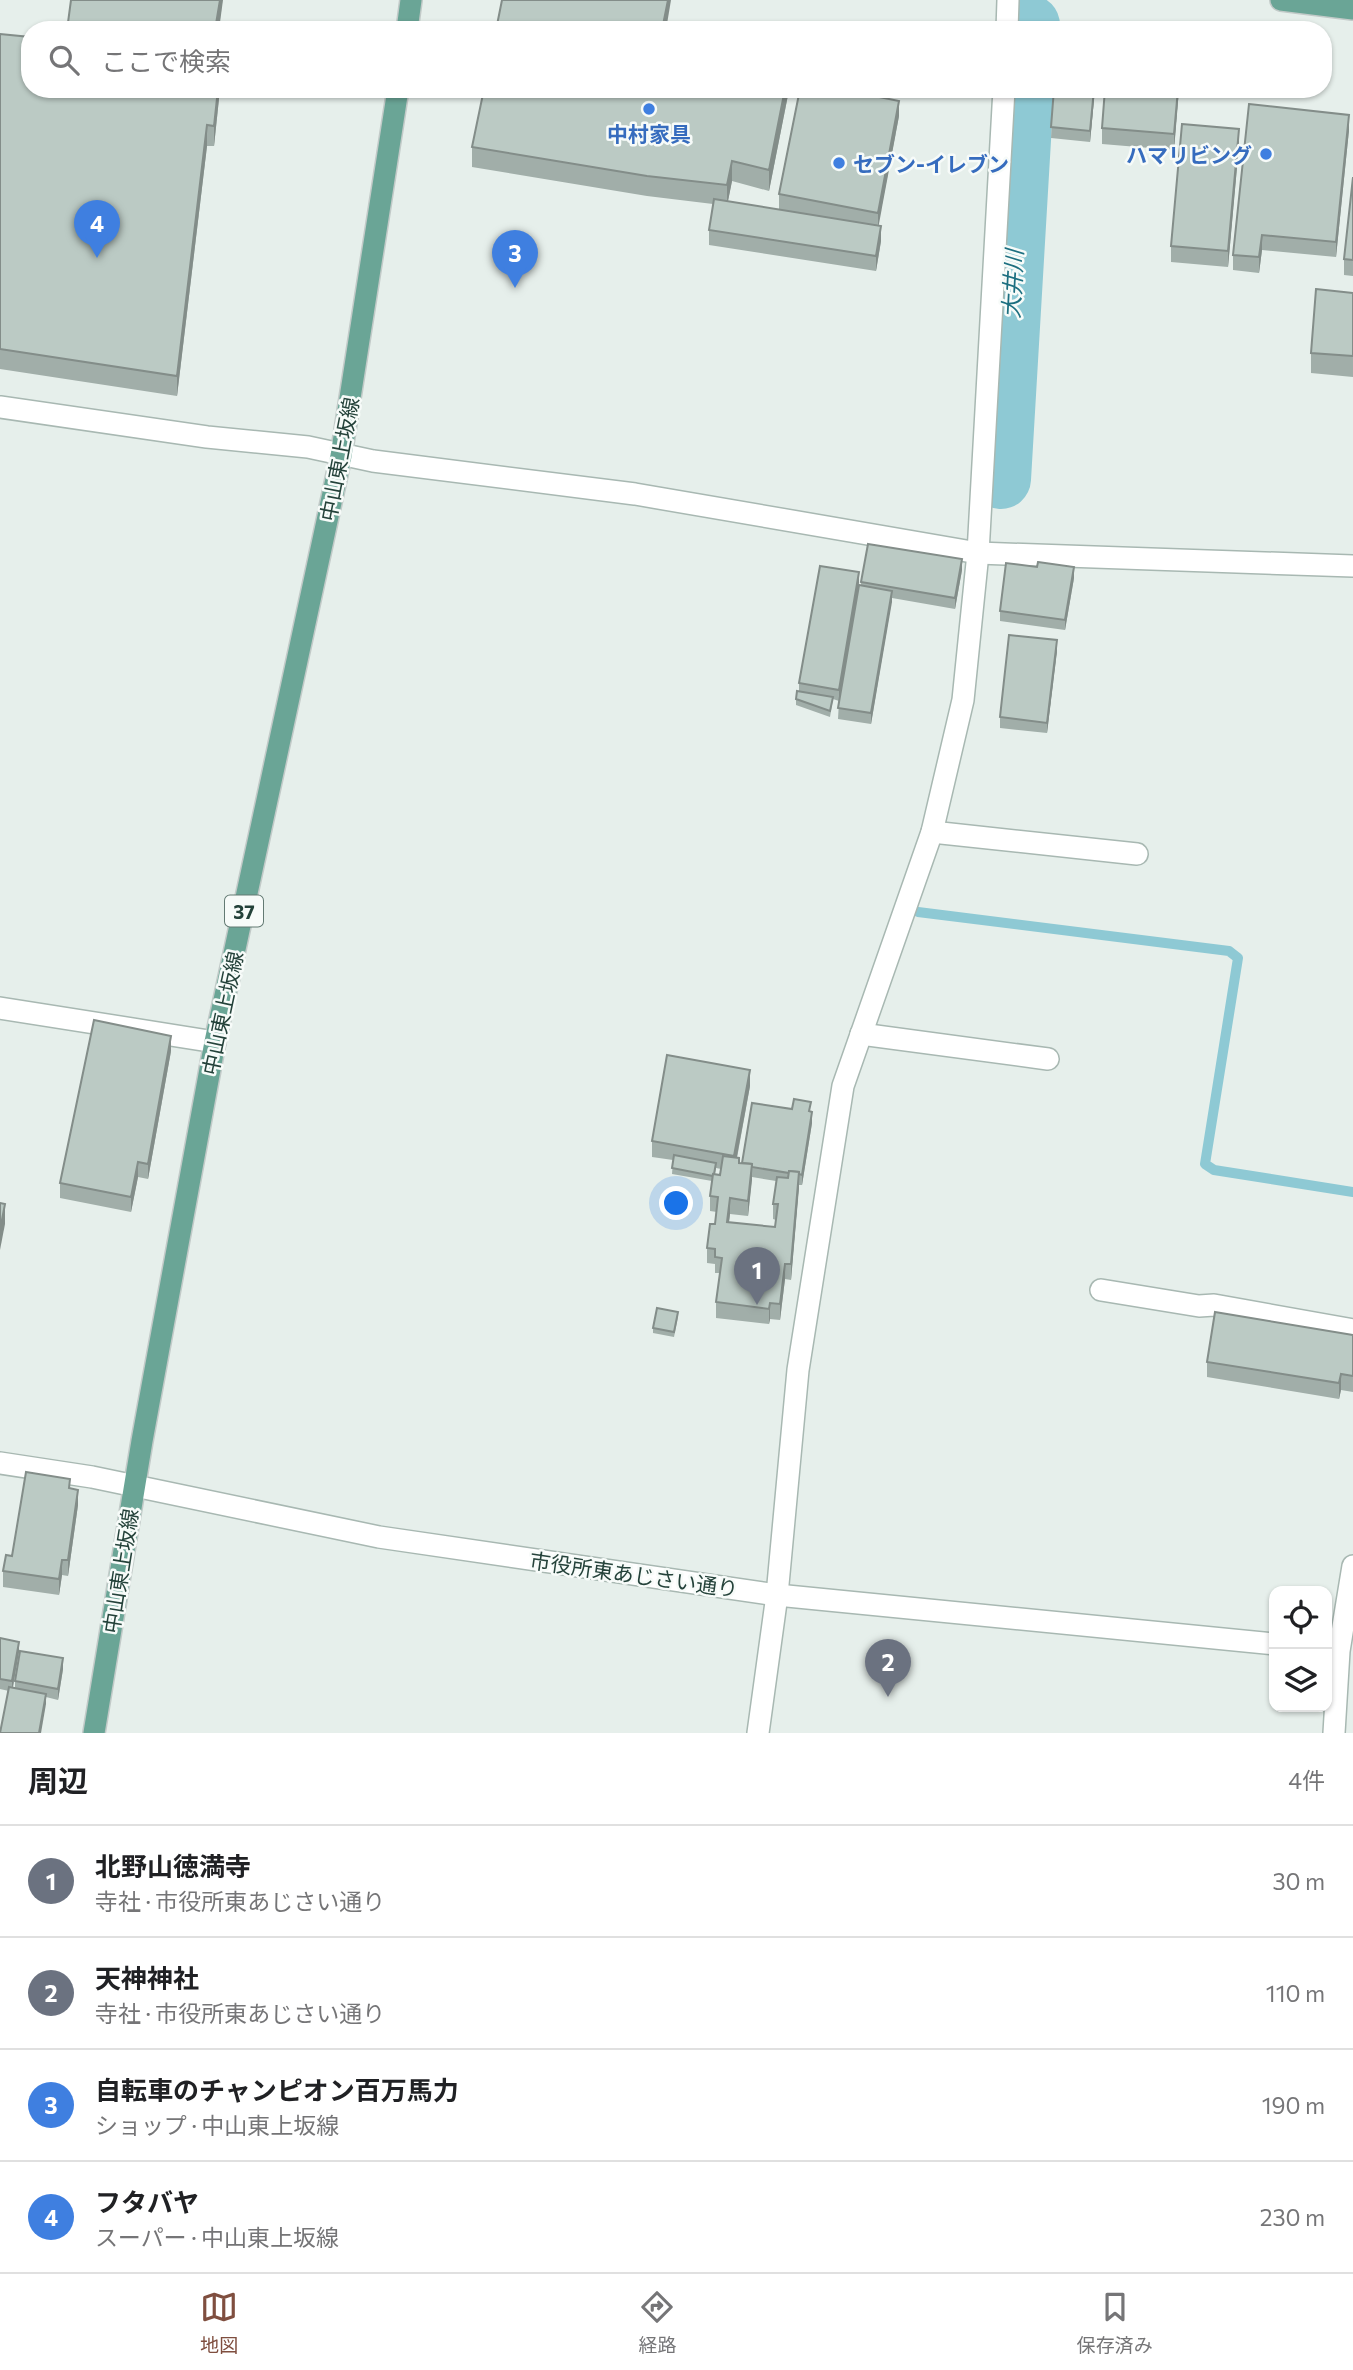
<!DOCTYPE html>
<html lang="ja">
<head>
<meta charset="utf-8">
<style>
	:root { --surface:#fff; --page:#f6f6f6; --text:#202124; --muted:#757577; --line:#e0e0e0; --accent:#7f4e3f }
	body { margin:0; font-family:Commissioner,"Noto Sans JP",sans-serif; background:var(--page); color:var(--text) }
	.controls { position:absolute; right:21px; bottom:21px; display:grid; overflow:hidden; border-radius:14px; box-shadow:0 2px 5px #0004 }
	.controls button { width:63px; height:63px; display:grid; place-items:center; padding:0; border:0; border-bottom:2px solid var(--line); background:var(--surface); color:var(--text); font:35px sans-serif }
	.you { position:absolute; left:677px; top:1204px; width:24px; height:24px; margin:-18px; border:5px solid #fff; border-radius:50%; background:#1a73e8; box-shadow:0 0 0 10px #1a73e833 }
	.badge { display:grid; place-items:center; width:46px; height:46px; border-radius:50%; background:var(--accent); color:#fff; font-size:23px; font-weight:700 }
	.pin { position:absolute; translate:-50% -58px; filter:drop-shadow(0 2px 4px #0008) }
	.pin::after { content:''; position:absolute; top:37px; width:24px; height:21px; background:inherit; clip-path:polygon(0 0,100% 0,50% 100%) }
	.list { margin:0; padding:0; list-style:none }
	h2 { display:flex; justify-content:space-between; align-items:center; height:91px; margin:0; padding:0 28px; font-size:30px }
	h2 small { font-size:23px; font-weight:400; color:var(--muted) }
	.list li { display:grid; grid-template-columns:46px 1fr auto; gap:21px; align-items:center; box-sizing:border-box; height:112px; padding:0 28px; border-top:2px solid var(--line) }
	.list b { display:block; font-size:26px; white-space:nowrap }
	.list p { margin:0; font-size:23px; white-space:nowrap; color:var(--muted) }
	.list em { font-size:23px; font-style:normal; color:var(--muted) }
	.icon { flex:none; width:38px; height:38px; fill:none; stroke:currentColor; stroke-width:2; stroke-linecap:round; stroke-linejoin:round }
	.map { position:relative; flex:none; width:1353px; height:1733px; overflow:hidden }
	.search { position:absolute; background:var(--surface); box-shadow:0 2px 5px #0004; left:21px; right:21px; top:21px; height:77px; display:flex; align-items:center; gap:18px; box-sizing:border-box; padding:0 24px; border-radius:28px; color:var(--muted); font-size:26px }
	.sheet { height:539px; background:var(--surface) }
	nav { display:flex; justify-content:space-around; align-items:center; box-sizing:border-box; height:98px; border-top:2px solid var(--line); background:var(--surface); font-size:19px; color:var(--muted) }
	nav a { display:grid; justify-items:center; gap:4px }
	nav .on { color:var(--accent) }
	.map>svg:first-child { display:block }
</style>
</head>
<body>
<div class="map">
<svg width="1353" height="1733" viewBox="0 0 1353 1733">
	<rect width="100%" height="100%" fill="#e6efeb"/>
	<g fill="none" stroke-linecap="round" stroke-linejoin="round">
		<polyline stroke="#8ec9d4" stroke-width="10" points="918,912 1229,951 1238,958 1205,1164 1214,1170 1353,1192"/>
		<g stroke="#8ec9d4" stroke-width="60">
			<polyline points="1029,30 1030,25"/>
			<polyline points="1001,479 1024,89"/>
		</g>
		<defs>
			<g id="minor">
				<polyline points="1007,30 1008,0"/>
				<polyline points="0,407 207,437 308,447 373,461 635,494 978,553 1353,566"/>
				<polyline points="932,832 1137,854"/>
				<polyline points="0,1008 215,1042"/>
				<polyline points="861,1034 1048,1059"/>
				<polyline points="1101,1290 1199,1306 1214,1305 1353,1330"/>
				<polyline points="0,1463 92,1477 379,1537 777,1595 1274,1644"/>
				<polyline points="758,1733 777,1595 798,1370 843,1086 932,832 963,700 978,553 1004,89"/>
				<polyline points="1334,1733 1339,1651 1353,1566"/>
			</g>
			<g id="major">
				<polyline points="1281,0 1353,9"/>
				<polyline points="407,30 411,0"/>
				<polyline points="94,1733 142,1441 215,1042 341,456 398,89"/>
			</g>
		</defs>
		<use href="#minor" stroke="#a8b8b2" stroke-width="24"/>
		<use href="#major" stroke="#c2cac8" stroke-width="24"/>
		<use href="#minor" stroke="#fff" stroke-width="21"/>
		<use href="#major" stroke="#6aa596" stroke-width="21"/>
	</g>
	<g fill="#a1aea9" fill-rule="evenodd">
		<polygon points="0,34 30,89 220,89 214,146 207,146 177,396 0,369"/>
		<polygon points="788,89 788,95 769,191 732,181 728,201 779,210 779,194 899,116 878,225 881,241 876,271 709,245 709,230 713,204 647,196 472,167 472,147"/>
		<polygon points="1054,89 1095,89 1090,142 1051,138"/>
		<polygon points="1105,89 1179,89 1174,150 1102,144 1102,128"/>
		<polygon points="1349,130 1336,257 1262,250 1259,273 1233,270 1233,255"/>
		<polygon points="1239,145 1228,267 1171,262 1171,246"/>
		<polygon points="1353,177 1353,276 1344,275 1344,259"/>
		<polygon points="1353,293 1353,377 1311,373 1311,353"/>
		<polygon points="962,570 955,609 892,598 871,724 838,719 839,701 833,699 830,717 796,705 796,699 799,692 799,683 859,585 861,586 861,582"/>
		<polygon points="1074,578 1065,630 1000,621 1000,611"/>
		<polygon points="1057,651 1047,733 1000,728 1000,717"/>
		<polygon points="171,1051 148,1179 138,1177 131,1212 60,1198 60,1183"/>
		<path d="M750,1086L737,1158L739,1163H742L811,1112L812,1123L802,1185H799L791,1280L785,1279L780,1320L770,1319L769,1324L716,1318V1302L720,1273H715V1264L707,1263V1248L715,1224L717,1212L710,1211V1196L712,1181L672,1174L673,1160L652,1157V1141ZM716,1168L721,1169L720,1175L715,1174ZM752,1177L776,1181L773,1204V1219L776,1220L775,1227L729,1222L730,1214L748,1216Z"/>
		<polygon points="678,1317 674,1337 653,1333 653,1328"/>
		<polygon points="1353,1335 1353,1392 1341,1390 1339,1399 1207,1377 1207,1362"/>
		<polygon points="70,1488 78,1505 68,1576 62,1575 59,1595 3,1587 3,1571 12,1556"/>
		<polygon points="0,1638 19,1652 13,1688 15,1688 15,1681 63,1669 58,1700 46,1697 46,1704 9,1691 0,1689"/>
	</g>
	<g fill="#838d89">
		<polygon points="220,0 223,0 219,30 215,30"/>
		<polygon points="668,0 671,0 666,30 662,30"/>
		<polygon points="218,89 220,89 214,146 214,126"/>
		<polygon points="785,89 788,89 788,95 769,191 769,170"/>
		<polygon points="1094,89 1095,89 1090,142 1090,131"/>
		<polygon points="1178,89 1179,89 1174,150 1174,134"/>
		<polygon points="899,101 899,116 878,229 878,213"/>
		<polygon points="1349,115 1349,130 1336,257 1336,242"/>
		<polygon points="207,125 207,146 177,396 177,376"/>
		<polygon points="1239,129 1239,145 1228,267 1228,251"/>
		<polygon points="732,161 732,181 727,206 727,185"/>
		<polygon points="881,226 881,241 876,271 876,256"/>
		<polygon points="1262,235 1262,250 1259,273 1259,257"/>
		<polygon points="962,559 962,570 955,609 955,598"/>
		<polygon points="1074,567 1074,578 1065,630 1065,620"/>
		<polygon points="859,572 859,583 839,701 839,690"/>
		<polygon points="892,591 892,602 871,724 871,713"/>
		<polygon points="1057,640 1057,651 1047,733 1047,723"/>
		<polygon points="171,1036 171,1051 148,1179 148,1164"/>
		<polygon points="750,1070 750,1086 734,1172 734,1156"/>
		<polygon points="812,1112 812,1123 802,1185 802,1175"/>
		<polygon points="138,1162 138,1177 131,1212 131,1197"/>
		<polygon points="752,1164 752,1180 748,1216 748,1201"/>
		<polygon points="799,1172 799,1188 791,1280 791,1264"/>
		<polygon points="730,1198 730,1214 727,1237 727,1222"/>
		<polygon points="5,1204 5,1224 0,1250 0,1230"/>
		<polygon points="785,1264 785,1279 780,1320 780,1304"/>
		<polygon points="770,1303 770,1319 769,1324 769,1309"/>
		<polygon points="1341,1374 1341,1390 1339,1399 1339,1383"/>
		<polygon points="78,1490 78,1505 68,1576 68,1560"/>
		<polygon points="62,1560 62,1575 59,1595 59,1579"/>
		<polygon points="19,1642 19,1652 12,1691 12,1681"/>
		<polygon points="63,1658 63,1669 58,1700 58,1689"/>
		<polygon points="46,1694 46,1704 41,1733 39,1733"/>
	</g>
	<g fill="#bbcac4" stroke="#838d89" stroke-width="2">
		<polygon points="71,0 220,0 215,30 67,30"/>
		<polygon points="502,0 668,0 662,30 496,30"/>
		<polygon points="1112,25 1166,30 1111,30"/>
		<polygon points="0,34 30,37 30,89 218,89 214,126 207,125 177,376 0,349"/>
		<polygon points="484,89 785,89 769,170 732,161 727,185 647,176 472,147"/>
		<polygon points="800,89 840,89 899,101 878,213 779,194"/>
		<polygon points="1054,89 1094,89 1090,131 1051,127"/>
		<polygon points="1105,89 1178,89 1174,134 1102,128"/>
		<polygon points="1249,104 1349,115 1336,242 1262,235 1259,257 1233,255"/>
		<polygon points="1182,124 1239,129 1228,251 1171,246"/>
		<polygon points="1353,177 1353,260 1344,259"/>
		<polygon points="714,199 881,226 876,256 709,230"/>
		<polygon points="1316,289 1353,293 1353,356 1311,353"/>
		<polygon points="868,544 962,559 955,598 861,582"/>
		<polygon points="1038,562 1074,567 1065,620 1000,611 1006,563 1037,567"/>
		<polygon points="820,566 859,572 839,690 799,683"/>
		<polygon points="859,585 892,591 871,713 838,708"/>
		<polygon points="1009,635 1057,640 1047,723 1000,717"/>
		<polygon points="797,691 833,697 830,711 796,699"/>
		<polygon points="94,1020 171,1036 148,1164 138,1162 131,1197 60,1183"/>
		<polygon points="667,1055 750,1070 734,1156 652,1141"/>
		<polygon points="794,1099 811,1102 809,1111 812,1112 802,1175 799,1174 799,1172 789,1171 789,1173 752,1167 752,1164 742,1163 752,1103 792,1109"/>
		<polygon points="674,1155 716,1163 714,1174 713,1176 672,1168"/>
		<polygon points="723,1156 739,1158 739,1163 752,1164 748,1201 730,1198 727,1222 775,1227 778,1204 773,1204 777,1177 788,1178 789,1171 799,1172 791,1264 785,1264 780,1304 770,1303 769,1309 716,1302 722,1258 715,1257 715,1249 707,1248 710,1224 715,1224 718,1197 710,1196 713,1174 720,1175"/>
		<polygon points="0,1203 5,1204 0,1230"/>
		<polygon points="657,1308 678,1312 674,1332 653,1328"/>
		<polygon points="1215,1312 1353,1335 1353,1376 1341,1374 1339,1383 1207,1362"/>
		<polygon points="26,1472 70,1479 69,1488 78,1490 68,1560 62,1560 59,1579 3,1571 6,1555 12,1556"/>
		<polygon points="0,1638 19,1642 12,1681 0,1679"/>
		<polygon points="20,1651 63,1658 58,1689 15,1681"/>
		<polygon points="9,1687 46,1694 39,1733 0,1733"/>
	</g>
	<g fill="#3f7fe0" stroke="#f7fbf9" stroke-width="2.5">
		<circle cx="649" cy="109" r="7"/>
		<circle cx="1266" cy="154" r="7"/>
		<circle cx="839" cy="163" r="7"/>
	</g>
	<g text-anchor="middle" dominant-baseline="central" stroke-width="5" stroke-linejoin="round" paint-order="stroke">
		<rect fill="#f7fbf9" stroke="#637a73" stroke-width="2" x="225" y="895.5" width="38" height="31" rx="5"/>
		<g font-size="19" font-weight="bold" fill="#24423a">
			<text x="244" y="911">37</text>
		</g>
		<g font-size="21" font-weight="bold" fill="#366cbe" stroke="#f7fbf9">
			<text x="649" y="133">中村家具</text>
			<text x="1252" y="154" text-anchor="end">ハマリビング</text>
			<text x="853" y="163" text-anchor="start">セブン-イレブン</text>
		</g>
		<g font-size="21" fill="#24423a" stroke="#f7fbf9">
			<text transform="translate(339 459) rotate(-79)">中山東上坂線</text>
			<text transform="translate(222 1013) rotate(-78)">中山東上坂線</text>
			<text transform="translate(120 1571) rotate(-81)">中山東上坂線</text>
			<text transform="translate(634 1574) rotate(8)">市役所東あじさい通り</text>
		</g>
		<g font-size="23" font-style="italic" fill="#1c6f80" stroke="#f7fbf9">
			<text transform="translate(1012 284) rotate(-87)">大井川</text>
		</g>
	</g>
</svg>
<div class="controls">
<button><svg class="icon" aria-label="locate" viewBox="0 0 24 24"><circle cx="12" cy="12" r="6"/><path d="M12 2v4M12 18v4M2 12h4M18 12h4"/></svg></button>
<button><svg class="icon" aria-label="layers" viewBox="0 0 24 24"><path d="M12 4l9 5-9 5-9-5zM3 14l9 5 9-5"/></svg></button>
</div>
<div class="you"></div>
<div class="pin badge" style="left:757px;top:1305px;background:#6b7280">1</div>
<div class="pin badge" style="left:888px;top:1697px;background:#6b7280">2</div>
<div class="pin badge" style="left:515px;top:288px;background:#3f7fe0">3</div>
<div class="pin badge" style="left:97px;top:258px;background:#3f7fe0">4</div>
<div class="search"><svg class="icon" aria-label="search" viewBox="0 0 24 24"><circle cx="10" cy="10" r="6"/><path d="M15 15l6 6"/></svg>ここで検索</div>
</div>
<section class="sheet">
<h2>周辺<small>4件</small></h2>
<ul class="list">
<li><span class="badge" style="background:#6b7280">1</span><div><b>北野山徳満寺</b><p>寺社 · 市役所東あじさい通り</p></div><em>30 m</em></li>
<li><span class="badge" style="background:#6b7280">2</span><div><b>天神神社</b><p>寺社 · 市役所東あじさい通り</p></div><em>110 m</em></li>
<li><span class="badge" style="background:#3f7fe0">3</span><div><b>自転車のチャンピオン百万馬力</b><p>ショップ · 中山東上坂線</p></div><em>190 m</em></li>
<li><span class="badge" style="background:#3f7fe0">4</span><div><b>フタバヤ</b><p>スーパー · 中山東上坂線</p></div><em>230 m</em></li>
</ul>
</section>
<nav>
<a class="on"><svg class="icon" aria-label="map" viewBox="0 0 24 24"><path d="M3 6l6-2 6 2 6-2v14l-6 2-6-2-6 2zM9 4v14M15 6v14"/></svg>地図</a>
<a><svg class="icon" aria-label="directions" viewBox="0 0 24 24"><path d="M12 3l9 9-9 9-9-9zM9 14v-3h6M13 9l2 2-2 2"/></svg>経路</a>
<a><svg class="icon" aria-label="saved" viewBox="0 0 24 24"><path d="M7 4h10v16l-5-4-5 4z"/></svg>保存済み</a>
</nav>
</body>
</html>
